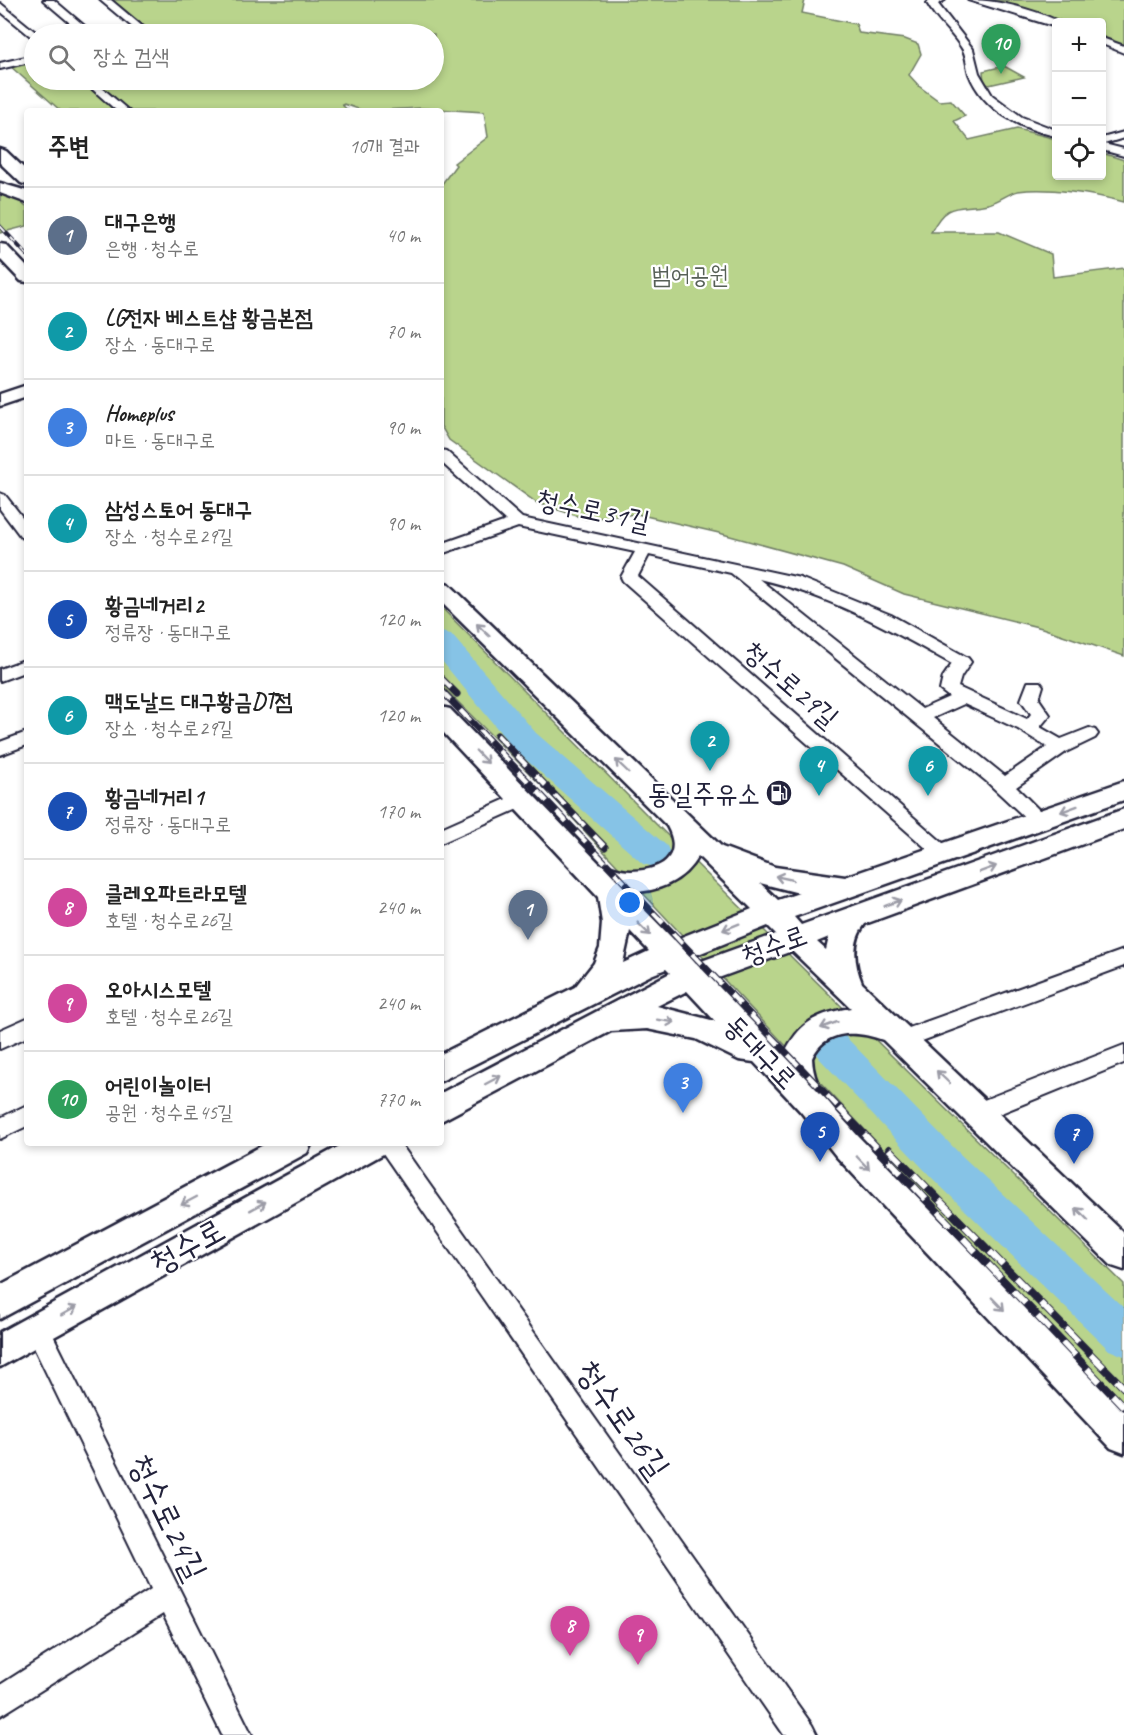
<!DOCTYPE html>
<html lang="ko">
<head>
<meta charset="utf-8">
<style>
	:root { --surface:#fff; --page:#f2f2f2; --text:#222; --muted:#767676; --line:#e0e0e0; --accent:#22223b }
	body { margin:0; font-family:Caveat,"Poor Story",sans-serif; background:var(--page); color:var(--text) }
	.controls { position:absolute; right:18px; top:18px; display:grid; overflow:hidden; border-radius:6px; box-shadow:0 3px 9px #0003 }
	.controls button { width:54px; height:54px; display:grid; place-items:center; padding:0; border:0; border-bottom:2px solid var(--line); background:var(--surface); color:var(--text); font:30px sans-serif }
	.you { position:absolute; left:630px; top:903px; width:21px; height:21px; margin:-15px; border:4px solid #fff; border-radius:50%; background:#1a73e8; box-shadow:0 0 0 9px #1a73e833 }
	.badge { display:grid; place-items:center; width:39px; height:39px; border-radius:50%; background:var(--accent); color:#fff; font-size:20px; font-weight:700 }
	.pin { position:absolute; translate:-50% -50px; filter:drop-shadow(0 2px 3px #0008) }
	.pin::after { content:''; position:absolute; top:32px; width:21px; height:18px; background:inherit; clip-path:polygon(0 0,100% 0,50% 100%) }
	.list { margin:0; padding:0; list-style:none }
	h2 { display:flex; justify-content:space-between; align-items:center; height:78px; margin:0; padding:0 24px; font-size:26px }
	h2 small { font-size:20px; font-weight:400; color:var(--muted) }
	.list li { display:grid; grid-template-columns:39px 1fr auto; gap:18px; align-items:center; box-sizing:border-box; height:96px; padding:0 24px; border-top:2px solid var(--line) }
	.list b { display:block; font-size:22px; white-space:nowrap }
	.list p { margin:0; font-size:20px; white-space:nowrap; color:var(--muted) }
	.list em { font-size:20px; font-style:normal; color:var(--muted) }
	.icon { flex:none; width:33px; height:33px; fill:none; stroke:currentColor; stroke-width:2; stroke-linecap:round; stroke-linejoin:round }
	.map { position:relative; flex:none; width:1124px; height:1735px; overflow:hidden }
	.search { position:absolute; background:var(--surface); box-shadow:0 3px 9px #0003; left:24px; top:24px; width:420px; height:66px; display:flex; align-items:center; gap:15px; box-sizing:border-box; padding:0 21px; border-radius:33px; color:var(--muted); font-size:22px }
	.panel { position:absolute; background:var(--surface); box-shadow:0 3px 9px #0003; left:24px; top:108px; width:420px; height:1038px; border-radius:6px }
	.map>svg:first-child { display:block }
</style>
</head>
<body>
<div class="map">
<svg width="1124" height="1735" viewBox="0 0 1124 1735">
	<rect width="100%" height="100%" fill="#fff"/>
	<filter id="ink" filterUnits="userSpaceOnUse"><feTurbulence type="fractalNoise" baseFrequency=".0167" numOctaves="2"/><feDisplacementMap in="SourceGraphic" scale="12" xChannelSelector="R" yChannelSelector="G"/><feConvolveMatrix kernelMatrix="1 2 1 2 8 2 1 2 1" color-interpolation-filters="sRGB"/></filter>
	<g filter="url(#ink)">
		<g fill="#b9d48c" stroke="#6e7b64" stroke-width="1.5">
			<path d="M112,0H805L802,13L856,24L859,33L905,39L918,44L921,54L909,75L920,87L939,101L951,100L965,116L954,121L969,140L1017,129L1056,139V176H1102V153L1124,160V202C1094,194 1049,187 1018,191C1008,193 999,202 988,204C958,210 947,200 931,232H999L1051,254L1053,277L1124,268V656L1042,628L904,594L843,567L719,533L637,514L586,519L537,503L449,440L441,426V185L456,165L454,163L488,137L484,112L421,108L364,111L344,104L342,105L349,111H61L10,66L34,60V80H434V34H140L151,31Z"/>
			<polygon points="984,0 1124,0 1124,47 1102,39 1102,22 1061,22 1035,12"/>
			<polygon points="1004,66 1024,77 989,85 984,83 983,71"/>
			<polygon points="0,190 10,192 27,208 27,226 0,233"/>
			<polygon points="441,607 656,824 1124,1284 1124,1406 546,790 441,685"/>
		</g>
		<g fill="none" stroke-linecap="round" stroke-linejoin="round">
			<g fill="#86c3e6" fill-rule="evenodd">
				<polygon points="441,632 451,634 536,733 667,846 671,855 667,864 655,867 643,864 514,749 441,660"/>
				<polygon points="832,1032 845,1036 960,1154 1124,1308 1124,1356 1109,1350 932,1178 819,1058 814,1047 819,1036"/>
			</g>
			<defs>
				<g id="street">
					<polygon points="43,0 54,0 94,34 83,34"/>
					<polygon points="100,0 111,0 149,32 146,34 127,34 136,30"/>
					<path d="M945,0L938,4L973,49L979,73L992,95L1022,117L1056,130V136C1020,129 983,110 969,74C966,65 967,55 961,47C951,31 936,20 927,3L931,0Z"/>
					<path d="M968,0C998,0 1033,9 1060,22H1056V27Z"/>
					<polygon points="0,3 38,34 34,34 34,39 0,11"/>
					<polygon points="1102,38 1124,46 1124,53 1102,44"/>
					<polygon points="34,55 34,61 0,69 0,63"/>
					<polygon points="82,80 93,80 129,111 117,111"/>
					<polygon points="1124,132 1124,138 1104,144 1124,149 1124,156 1102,150 1102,138"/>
					<path d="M441,450L446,451L522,518L800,578L891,615L968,658L971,662L961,677L958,687L1027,719L1031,714L1021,700L1028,682H1040L1043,686L1039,699L1050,715L1040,727L1061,739L1089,728L1095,730L1098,734L1095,738L1066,752L1016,787L1049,820L1047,825H1033L986,781L731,573L649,555L638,576L952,851L949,856L942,858L935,856L623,581L621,577L635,552L518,527L441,554V544L506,521L441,462ZM759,579C828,595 890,629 952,664L943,677L940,690L949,697L922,709ZM964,704L1018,729L1047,747L1005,776L933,718Z"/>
					<polygon points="0,493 5,495 27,523 27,539 21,537 0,509"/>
					<polygon points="27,659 27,671 0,681 0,669"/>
					<polygon points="27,732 27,745 0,755 0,742"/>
					<polygon points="522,792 529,794 531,799 529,804 441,843 441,828"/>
					<polygon points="1124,950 1124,966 903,1048 895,1045 892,1039 895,1033"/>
					<polygon points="27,1018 27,1037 0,1049 0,1030"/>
					<polygon points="1124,1045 1124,1063 979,1122 971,1119 968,1112 971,1105"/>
					<polygon points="27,1105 27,1126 0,1139 0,1118"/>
					<polygon points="376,1143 400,1143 812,1725 817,1735 784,1735"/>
					<polygon points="37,1317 46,1321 252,1735 222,1735 163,1614 0,1716 0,1685 151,1589 25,1329 28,1321"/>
				</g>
				<g id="secondary">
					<polygon points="0,149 6,151 27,171 27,185 21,183 0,163"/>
					<polygon points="0,183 27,191 27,203 0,193"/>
					<polygon points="0,244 6,245 27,267 27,282 21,281 0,259"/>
					<polygon points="27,385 27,397 0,406 0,394"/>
					<path d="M441,582L449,584L722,847L775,867L845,877L1124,781V800L794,917L801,925L1124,809V829L865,924C851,942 854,963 862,983L1124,1233V1270L1112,1266L883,1040C858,1031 826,1028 812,1058C813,1092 837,1111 858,1136L1124,1409V1453L1111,1448L836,1156L801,1112L754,1062L739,1060L696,1039L647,1029L611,1031L441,1121V1093L670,973L666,969L651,975L441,1081V1054L575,987L594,963L600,948L602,923L598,897L441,730V707L450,709L599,863C609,866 619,871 631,871C661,871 684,857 667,826L441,602ZM698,856L752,909L674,940L627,892C656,893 684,882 698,856ZM760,883L799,893L778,900ZM768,926L776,934L696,963L691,957ZM630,931L649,951L623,963ZM829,937L826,950L817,942ZM792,951L851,1008C816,1014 800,1022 784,1054L713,980ZM687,991L715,1021L657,1006Z"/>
					<polygon points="267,1143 312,1143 307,1153 0,1319 0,1285"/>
					<polygon points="345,1143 390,1143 385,1153 0,1367 0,1332"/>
				</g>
			</defs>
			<use href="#street" stroke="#22223b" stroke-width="4"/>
			<use href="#secondary" stroke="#22223b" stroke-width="5"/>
			<use href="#street" fill="#fff" fill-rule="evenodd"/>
			<use href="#secondary" fill="#fff" fill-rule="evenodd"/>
			<defs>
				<polyline id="rail-far2" points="0,226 27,255"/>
				<g id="rail-far1">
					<polyline points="441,678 457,694"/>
					<polyline points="441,690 841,1110"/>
					<polyline points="497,735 605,847"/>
				</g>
				<g id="rail">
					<polyline points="839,1108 1124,1407"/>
					<polyline points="889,1149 1124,1388"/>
				</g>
			</defs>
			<use href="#rail-far2" stroke="#22223b" stroke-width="4"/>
			<use href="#rail-far1" stroke="#22223b" stroke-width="7"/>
			<use href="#rail" stroke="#22223b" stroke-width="8"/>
			<use href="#rail-far2" stroke="#fff" stroke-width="2" stroke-dasharray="8" stroke-linecap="butt"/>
			<use href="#rail-far1" stroke="#fff" stroke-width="4.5" stroke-dasharray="14" stroke-linecap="butt"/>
			<use href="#rail" stroke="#fff" stroke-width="6" stroke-dasharray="18" stroke-linecap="butt"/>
		</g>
		<defs><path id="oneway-shaft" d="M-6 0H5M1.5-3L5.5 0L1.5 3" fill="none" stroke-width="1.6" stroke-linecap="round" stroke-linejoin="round" transform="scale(1.5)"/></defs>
		<g stroke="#9c9ca7">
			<use href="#oneway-shaft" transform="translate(483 630) rotate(-136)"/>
			<use href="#oneway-shaft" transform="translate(482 757) rotate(46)"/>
			<use href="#oneway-shaft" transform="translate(622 766) rotate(-136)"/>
			<use href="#oneway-shaft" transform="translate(1069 809) rotate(160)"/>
			<use href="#oneway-shaft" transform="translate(988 869) rotate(-20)"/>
			<use href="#oneway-shaft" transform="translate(784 878) rotate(-167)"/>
			<use href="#oneway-shaft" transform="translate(893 903) rotate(-20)"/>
			<use href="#oneway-shaft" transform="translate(731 927) rotate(158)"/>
			<use href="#oneway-shaft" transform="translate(644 929) rotate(45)"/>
			<use href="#oneway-shaft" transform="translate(666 1021) rotate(9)"/>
			<use href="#oneway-shaft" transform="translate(829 1025) rotate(160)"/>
			<use href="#oneway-shaft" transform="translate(943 1077) rotate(-136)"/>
			<use href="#oneway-shaft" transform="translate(493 1080) rotate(-28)"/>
			<use href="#oneway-shaft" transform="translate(863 1163) rotate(46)"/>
			<use href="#oneway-shaft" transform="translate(189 1201) rotate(152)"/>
			<use href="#oneway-shaft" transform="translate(258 1206) rotate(-29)"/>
			<use href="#oneway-shaft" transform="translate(1082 1214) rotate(-135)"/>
			<use href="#oneway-shaft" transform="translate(998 1304) rotate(46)"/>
			<use href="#oneway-shaft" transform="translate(69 1311) rotate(-29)"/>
		</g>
	</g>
	<defs>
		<symbol id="fuel-disc" viewBox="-11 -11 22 22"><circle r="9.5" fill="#22223b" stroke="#fff"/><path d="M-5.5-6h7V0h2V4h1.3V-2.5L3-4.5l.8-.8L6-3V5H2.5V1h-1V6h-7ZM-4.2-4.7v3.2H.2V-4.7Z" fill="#fff"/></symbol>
	</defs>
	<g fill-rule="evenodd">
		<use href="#fuel-disc" x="764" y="778" width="30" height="30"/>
	</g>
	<g text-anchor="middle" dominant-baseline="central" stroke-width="4.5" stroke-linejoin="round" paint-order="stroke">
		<g font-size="24" fill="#576057" stroke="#fff">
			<text x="690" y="275">범어공원</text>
		</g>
		<g font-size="28" fill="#22223b" stroke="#fff">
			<text transform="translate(593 510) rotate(12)">청수로31길</text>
			<text transform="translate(791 684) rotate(41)">청수로29길</text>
			<text transform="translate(774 945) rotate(-20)">청수로</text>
			<text transform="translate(761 1052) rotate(46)">동대구로</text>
		</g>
		<g font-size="28" fill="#22223b" stroke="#fff" text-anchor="end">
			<text x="760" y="793">동일주유소</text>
		</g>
		<g font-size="33" fill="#22223b" stroke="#fff">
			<text transform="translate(187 1246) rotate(-29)">청수로</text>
			<text transform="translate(623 1419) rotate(55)">청수로26길</text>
			<text transform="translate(168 1517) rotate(64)">청수로24길</text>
		</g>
	</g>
</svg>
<div class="controls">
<button>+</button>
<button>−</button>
<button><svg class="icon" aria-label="locate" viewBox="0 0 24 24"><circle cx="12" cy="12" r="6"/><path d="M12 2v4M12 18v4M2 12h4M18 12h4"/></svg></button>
</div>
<div class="you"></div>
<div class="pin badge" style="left:528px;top:940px;background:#5c6f8a">1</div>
<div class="pin badge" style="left:710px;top:771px;background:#0f9aa8">2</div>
<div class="pin badge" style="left:683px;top:1113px;background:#3f7fe0">3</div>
<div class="pin badge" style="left:819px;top:796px;background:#0f9aa8">4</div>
<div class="pin badge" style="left:820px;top:1162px;background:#1a4fb4">5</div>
<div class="pin badge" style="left:928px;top:796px;background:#0f9aa8">6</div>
<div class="pin badge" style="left:1074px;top:1164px;background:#1a4fb4">7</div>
<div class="pin badge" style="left:570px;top:1656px;background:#d1479c">8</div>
<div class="pin badge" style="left:638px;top:1665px;background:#d1479c">9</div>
<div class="pin badge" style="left:1001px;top:74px;background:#2e9e5b">10</div>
<div class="search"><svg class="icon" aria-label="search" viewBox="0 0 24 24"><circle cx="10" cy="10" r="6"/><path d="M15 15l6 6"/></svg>장소 검색</div>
<section class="panel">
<h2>주변<small>10개 결과</small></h2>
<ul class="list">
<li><span class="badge" style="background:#5c6f8a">1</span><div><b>대구은행</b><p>은행 · 청수로</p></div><em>40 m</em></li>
<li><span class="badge" style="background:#0f9aa8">2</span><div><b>LG전자 베스트샵 황금본점</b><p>장소 · 동대구로</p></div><em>70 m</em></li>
<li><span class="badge" style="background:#3f7fe0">3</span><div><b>Homeplus</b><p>마트 · 동대구로</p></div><em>90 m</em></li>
<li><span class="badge" style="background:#0f9aa8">4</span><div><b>삼성스토어 동대구</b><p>장소 · 청수로29길</p></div><em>90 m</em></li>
<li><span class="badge" style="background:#1a4fb4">5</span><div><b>황금네거리2</b><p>정류장 · 동대구로</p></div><em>120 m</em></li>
<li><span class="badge" style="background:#0f9aa8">6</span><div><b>맥도날드 대구황금DT점</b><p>장소 · 청수로29길</p></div><em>120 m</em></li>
<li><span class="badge" style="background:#1a4fb4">7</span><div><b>황금네거리1</b><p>정류장 · 동대구로</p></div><em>170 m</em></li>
<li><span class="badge" style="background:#d1479c">8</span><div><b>클레오파트라모텔</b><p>호텔 · 청수로26길</p></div><em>240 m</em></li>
<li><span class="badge" style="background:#d1479c">9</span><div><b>오아시스모텔</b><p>호텔 · 청수로26길</p></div><em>240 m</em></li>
<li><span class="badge" style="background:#2e9e5b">10</span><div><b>어린이놀이터</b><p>공원 · 청수로45길</p></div><em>770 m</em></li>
</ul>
</section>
</div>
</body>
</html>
